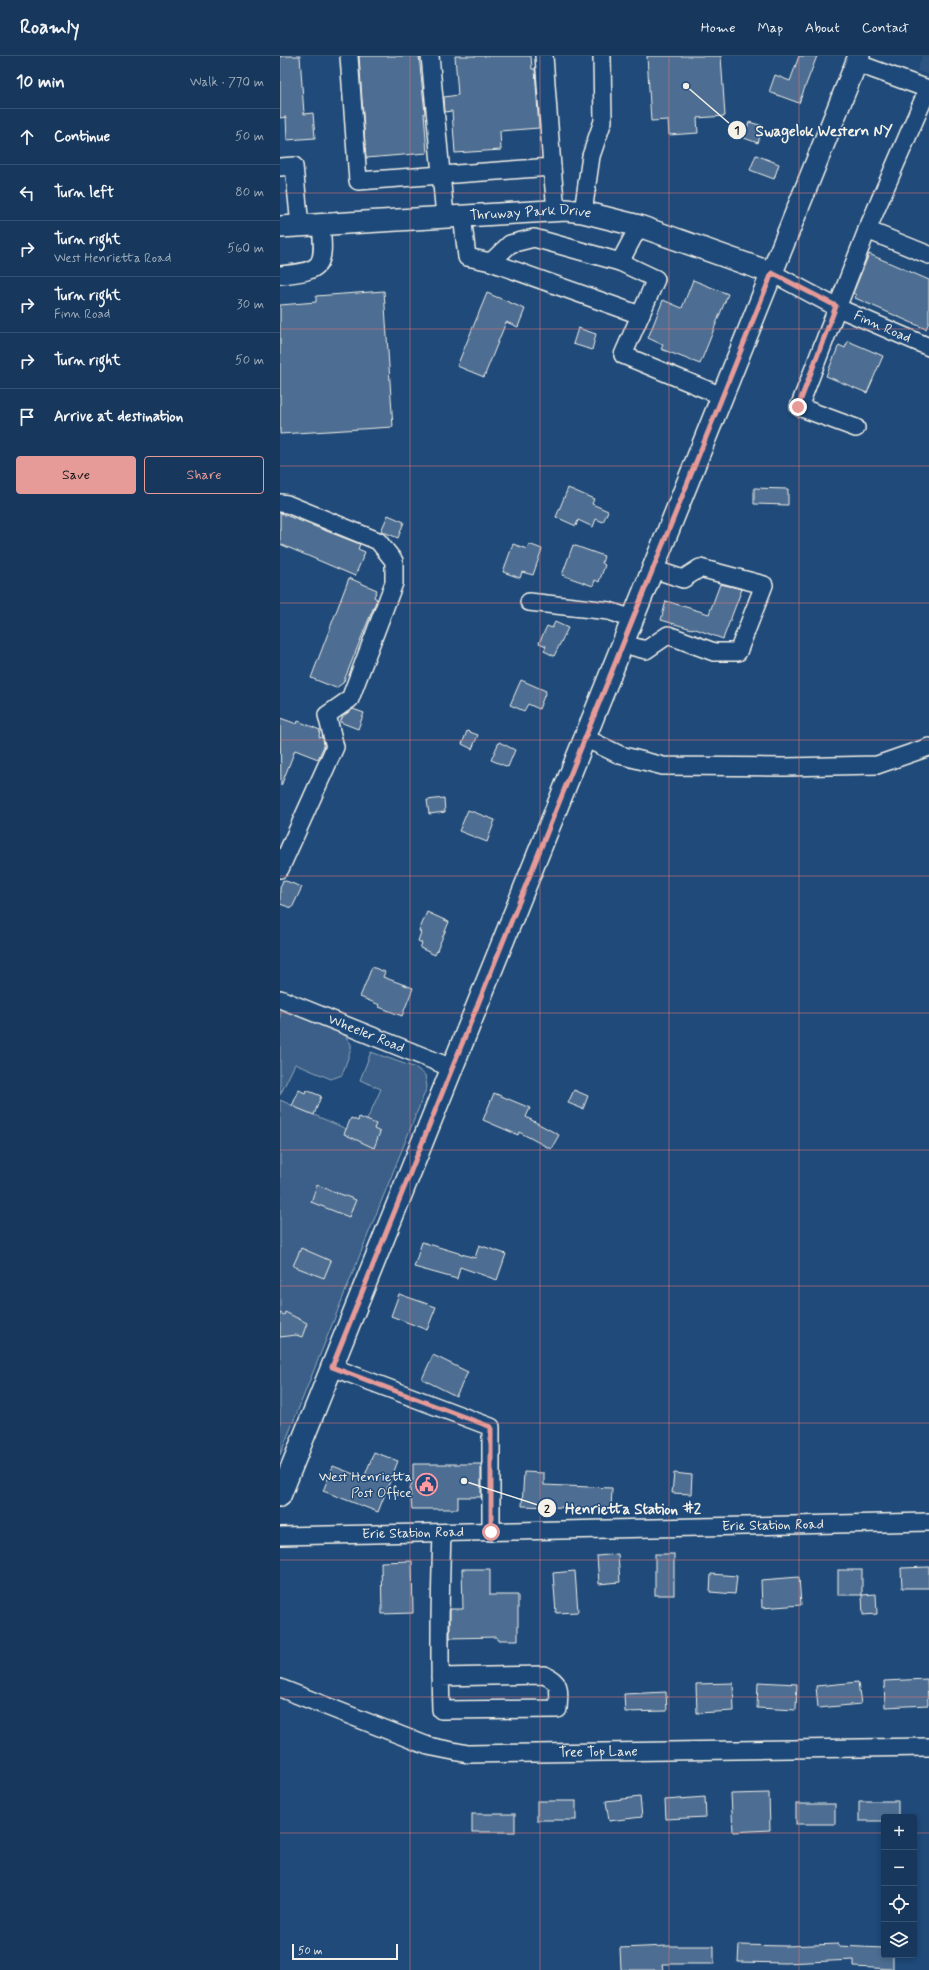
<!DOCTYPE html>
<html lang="en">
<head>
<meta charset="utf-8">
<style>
	:root { --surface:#17385c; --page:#203f62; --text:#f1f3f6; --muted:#9eacbb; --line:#365272; --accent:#e69b98 }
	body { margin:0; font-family:Mynerve,sans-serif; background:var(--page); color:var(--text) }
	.controls { position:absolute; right:12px; bottom:12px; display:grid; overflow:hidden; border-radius:4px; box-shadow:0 2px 6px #0003 }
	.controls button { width:36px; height:36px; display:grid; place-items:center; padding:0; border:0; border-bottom:1px solid var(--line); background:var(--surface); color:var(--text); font:20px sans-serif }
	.scale { position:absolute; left:12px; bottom:10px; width:106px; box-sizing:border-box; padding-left:4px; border:2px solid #f4f1e8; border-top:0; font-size:11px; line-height:14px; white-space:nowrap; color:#f4f1e8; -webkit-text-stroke:3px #1f4a7a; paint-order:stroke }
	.stop { position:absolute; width:12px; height:12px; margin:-9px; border:3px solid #e69b98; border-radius:50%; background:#fff }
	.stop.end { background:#e69b98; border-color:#fff; box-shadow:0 1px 4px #0008 }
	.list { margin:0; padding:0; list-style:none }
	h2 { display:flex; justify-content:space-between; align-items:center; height:52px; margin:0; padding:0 16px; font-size:17px }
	h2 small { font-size:13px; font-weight:400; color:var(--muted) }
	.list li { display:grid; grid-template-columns:26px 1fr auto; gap:12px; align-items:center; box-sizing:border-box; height:56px; padding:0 16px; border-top:1px solid var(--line) }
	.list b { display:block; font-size:15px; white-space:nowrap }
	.list p { margin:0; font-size:13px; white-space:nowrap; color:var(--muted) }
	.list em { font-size:13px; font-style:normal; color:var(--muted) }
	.actions { display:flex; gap:8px; padding:12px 16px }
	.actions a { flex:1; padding:9px 0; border:1px solid var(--accent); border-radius:4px; text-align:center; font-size:14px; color:var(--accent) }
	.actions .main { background:var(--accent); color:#111 }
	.icon { flex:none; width:22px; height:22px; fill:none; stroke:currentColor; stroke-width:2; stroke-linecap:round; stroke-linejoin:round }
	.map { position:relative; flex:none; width:649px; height:1914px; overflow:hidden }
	header { display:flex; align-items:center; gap:24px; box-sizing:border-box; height:56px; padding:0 20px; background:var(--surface); border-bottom:1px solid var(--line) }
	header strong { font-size:19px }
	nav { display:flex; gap:22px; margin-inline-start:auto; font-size:14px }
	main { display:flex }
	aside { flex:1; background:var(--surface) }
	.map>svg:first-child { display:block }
</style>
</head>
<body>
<header>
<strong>Roamly</strong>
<nav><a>Home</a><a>Map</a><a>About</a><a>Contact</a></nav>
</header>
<main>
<aside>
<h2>10 min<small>Walk · 770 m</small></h2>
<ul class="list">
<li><svg class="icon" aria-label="ahead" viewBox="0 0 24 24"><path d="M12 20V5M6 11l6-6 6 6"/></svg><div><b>Continue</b></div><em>50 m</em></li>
<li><svg class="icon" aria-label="left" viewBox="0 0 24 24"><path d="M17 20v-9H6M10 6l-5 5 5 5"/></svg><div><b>Turn left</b></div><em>80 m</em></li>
<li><svg class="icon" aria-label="right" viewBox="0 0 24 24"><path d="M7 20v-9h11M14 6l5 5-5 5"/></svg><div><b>Turn right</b><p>West Henrietta Road</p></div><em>560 m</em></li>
<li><svg class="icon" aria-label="right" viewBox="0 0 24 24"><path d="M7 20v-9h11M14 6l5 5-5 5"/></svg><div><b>Turn right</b><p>Finn Road</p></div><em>30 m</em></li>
<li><svg class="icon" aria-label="right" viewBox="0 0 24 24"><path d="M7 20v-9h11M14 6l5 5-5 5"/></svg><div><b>Turn right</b></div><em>50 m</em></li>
<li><svg class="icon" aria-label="arrive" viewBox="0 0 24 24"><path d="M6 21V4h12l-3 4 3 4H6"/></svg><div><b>Arrive at destination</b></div></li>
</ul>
<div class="actions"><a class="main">Save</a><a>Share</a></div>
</aside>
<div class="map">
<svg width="649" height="1914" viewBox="0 0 649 1914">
	<rect width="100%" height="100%" fill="#1f4a7a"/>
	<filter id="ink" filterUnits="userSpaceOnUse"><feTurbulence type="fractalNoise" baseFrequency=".025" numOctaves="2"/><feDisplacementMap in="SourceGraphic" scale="8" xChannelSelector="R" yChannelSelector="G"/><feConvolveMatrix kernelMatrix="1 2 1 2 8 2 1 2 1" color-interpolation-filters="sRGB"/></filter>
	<g filter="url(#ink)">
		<polygon fill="#2d5581" points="642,0 649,0 649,19 637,15"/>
		<g fill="#3a5f88" stroke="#97a8b8">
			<polygon points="0,952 64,978 71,988 71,993 62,1019 51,1023 15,1008 0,1039"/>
			<polygon points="91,996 136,1012 145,1019 147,1031 0,1399 0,1044 80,1079 101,1033 80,1024"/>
		</g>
		<g fill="#4d6e92" stroke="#f4f1e8">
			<polygon points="0,0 20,0 24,58 33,57 35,82 7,84 6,61 0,62"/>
			<polygon points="79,0 139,0 145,57 144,57 147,97 86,102"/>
			<polygon points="175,0 251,0 252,13 255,13 259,72 220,75 221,94 175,97 172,55 165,56 164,41 178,39"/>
			<polygon points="367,0 441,0 445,60 417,62 418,77 389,79 388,64 371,65"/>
			<polygon points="519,0 537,0 519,47 489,36 495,19 510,25"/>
			<polygon points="469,66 483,70 478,87 464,82"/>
			<polygon points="476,99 499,108 494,123 470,114"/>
			<polygon points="589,198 649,224 649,266 646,273 575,242 576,239 573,237"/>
			<polygon points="413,224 448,238 420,308 381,293 383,289 368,282 383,244 402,252"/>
			<polygon points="104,235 113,371 0,378 0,249 36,246 36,240"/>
			<polygon points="207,237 245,253 238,271 226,266 204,321 177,310"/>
			<polygon points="298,272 316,278 312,294 293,288"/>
			<polygon points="568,285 603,300 587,337 546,320 559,289 565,292"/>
			<polygon points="288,432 314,443 312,448 328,455 323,466 316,463 313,471 298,464 296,470 276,461"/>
			<polygon points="474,432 508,433 508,449 474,448"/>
			<polygon points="0,457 80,488 78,493 85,496 75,520 0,488"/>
			<polygon points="108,459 124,466 118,482 101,475"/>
			<polygon points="233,488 247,493 249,488 262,493 253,519 242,516 240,522 223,516"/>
			<polygon points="293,489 324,500 322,507 325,509 319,526 315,524 313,530 282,519"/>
			<polygon points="69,522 97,534 94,541 97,543 63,627 56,632 31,622"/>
			<polygon points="440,528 462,533 443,583 413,572 412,573 381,564 386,545 429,558"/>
			<polygon points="275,566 288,572 274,600 264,595 266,590 259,587 267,570 272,572"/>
			<polygon points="241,624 266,635 259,653 248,648 244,655 230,649"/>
			<polygon points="73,653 84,657 78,673 60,666 63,660"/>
			<polygon points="0,662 17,668 18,665 40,674 39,681 43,682 44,690 38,703 15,694 1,730"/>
			<polygon points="187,675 198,679 192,693 182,688"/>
			<polygon points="219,686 235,694 228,711 211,704"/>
			<polygon points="164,742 165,756 149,758 147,744"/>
			<polygon points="188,754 215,764 207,786 179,775"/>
			<polygon points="3,824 22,831 12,852 0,848 0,832"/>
			<polygon points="147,856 169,866 155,899 140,892 142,887 138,885 141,876 139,875"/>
			<polygon points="92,911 105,916 103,921 133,932 122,960 99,951 100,949 80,941"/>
			<polygon points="19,1034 25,1037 26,1034 41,1040 34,1059 12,1050"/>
			<polygon points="294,1034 308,1040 303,1053 288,1047"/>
			<polygon points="214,1037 250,1052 246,1061 279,1079 271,1093 239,1076 238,1079 203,1064"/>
			<polygon points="79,1061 96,1068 94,1073 100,1076 94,1092 64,1078 71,1062 78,1065"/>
			<polygon points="37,1129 76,1144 69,1161 31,1146"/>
			<polygon points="142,1186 195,1202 199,1189 226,1198 217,1224 180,1211 177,1223 134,1211"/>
			<polygon points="21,1192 51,1205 44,1222 13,1210"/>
			<polygon points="119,1238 156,1251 147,1274 111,1260"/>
			<polygon points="5,1256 27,1267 22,1281 16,1279 0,1281 0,1257 4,1259"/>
			<polygon points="153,1299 188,1316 176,1340 142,1323"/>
			<polygon points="94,1396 118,1405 98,1456 43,1435 53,1410 84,1422"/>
			<polygon points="133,1408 201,1408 201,1441 178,1441 178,1453 132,1453 130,1433 133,1424"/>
			<polygon points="244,1416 264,1417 264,1429 332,1432 331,1453 242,1450"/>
			<polygon points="394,1417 412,1419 411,1438 392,1437"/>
			<polygon points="338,1498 340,1526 319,1528 317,1500"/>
			<rect x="375" y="1498" width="19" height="41"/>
			<polygon points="132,1505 133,1557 102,1558 101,1506"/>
			<polygon points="649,1511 649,1532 622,1532 621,1512"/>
			<polygon points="182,1513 210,1513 210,1539 238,1539 238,1584 217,1584 217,1581 170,1582 170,1553 183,1553"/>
			<rect x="558" y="1514" width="24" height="25"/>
			<polygon points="295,1515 298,1556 276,1557 273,1517"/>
			<polygon points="431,1518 457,1520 455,1538 430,1536"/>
			<polygon points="519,1521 521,1549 482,1552 481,1524"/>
			<polygon points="596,1538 597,1558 583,1559 582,1539"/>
			<polygon points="647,1623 648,1649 605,1651 604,1625"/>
			<polygon points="478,1626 517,1628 516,1654 477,1652"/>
			<polygon points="578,1626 581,1648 538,1652 536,1630"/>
			<polygon points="453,1627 454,1655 417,1657 416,1628"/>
			<polygon points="386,1636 387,1655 345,1656 344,1638"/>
			<polygon points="489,1737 490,1774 453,1776 451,1738"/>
			<polygon points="360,1741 362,1761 329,1765 326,1745"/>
			<polygon points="425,1741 426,1761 386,1763 385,1744"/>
			<rect x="257" y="1745" width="39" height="19"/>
			<polygon points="579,1745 618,1745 618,1761 604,1761 604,1765 579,1765"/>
			<rect x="516" y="1748" width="39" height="20"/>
			<rect x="192" y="1758" width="43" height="18"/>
			<polygon points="558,1888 558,1890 604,1892 604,1899 613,1899 613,1913 574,1911 574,1904 505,1907 458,1906 459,1889 506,1890"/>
			<polygon points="387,1890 434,1890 434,1908 382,1908 383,1914 341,1914 340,1892"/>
		</g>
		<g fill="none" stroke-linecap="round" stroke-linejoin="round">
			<defs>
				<g id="minor">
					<polyline points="69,0 78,125 272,111 264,0"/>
					<polyline points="150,0 165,160"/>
					<polyline points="0,111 14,110 20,170"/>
					<polyline points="272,111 276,154"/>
					<polyline points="303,156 311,100 323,65 322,0"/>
					<polyline points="182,159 187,201 211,206 230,188 254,182 340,206 359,170"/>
					<polyline points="587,174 649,199"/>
					<polyline points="211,206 360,259"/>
					<polyline points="340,206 376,223 343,299 442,340"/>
					<path id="s1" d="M492,217L556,251L649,291"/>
					<path d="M0,219C43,215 45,211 41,169"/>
					<polyline points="576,372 519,351 587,174 648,33 576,7"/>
					<polyline points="0,447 7,448 98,485 114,505 114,527 70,643 47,659 55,691 0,813"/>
					<polyline points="249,546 329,555 353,563"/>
					<polyline points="343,588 366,594 388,579 434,596 458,596 484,529 420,512 403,523 373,513"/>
					<polyline points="305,682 340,699 383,710 505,711 597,709 649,691"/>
					<path id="s2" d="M0,943L172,1012"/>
					<polyline points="52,1311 211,1371 211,1476"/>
					<path id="s3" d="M0,1480L649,1466"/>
					<path d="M160,1621L264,1619C282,1627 279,1634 278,1653L161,1654C159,1594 160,1536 162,1477"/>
					<path id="s4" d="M0,1632L148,1690L188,1698L649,1691"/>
				</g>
				<g id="major">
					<path id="s5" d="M0,171L286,154L303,156L359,170L492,217"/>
					<polyline points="0,1440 579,0"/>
				</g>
			</defs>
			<use href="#minor" stroke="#f4f1e8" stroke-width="20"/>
			<use href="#major" stroke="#f4f1e8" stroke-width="24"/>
			<use href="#minor" stroke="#1f4a7a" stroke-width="17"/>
			<use href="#major" stroke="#1f4a7a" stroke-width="21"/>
		</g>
	</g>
	<g fill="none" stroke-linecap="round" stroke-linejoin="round" filter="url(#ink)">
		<polyline stroke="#e69b98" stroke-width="5" points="211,1476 211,1371 52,1311 492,217 556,250 518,351"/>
	</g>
	<path fill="none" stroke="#e27875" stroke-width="1" stroke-opacity="0.55" d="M130,0V1914M260,0V1914M389,0V1914M519,0V1914M0,137H649M0,273H649M0,410H649M0,547H649M0,684H649M0,820H649M0,957H649M0,1094H649M0,1230H649M0,1367H649M0,1504H649M0,1641H649M0,1777H604M634,1777H649"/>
	<defs>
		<symbol id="civic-ring" viewBox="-11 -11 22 22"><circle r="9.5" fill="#1f4a7a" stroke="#ff9aa2" stroke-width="1.5"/><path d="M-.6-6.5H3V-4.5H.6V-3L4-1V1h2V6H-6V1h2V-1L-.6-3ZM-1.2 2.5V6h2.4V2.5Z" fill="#ff9aa2"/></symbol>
	</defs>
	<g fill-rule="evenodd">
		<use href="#civic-ring" x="134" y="1416" width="25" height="25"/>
	</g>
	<g text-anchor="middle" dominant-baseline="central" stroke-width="3" stroke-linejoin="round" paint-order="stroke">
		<g font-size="14" fill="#f4f1e8" stroke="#1f4a7a">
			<text stroke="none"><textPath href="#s5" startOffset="251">Thruway Park Drive</textPath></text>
			<text stroke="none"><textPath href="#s1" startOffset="123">Finn Road</textPath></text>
			<text stroke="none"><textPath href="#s2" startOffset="93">Wheeler Road</textPath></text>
			<text stroke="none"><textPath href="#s3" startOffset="493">Erie Station Road</textPath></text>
			<text stroke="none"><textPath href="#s3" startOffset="133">Erie Station Road</textPath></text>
			<text stroke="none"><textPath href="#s4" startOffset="330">Tree Top Lane</textPath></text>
		</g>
		<g font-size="14" fill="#f4f1e8" stroke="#1f4a7a" text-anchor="end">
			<text x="132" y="1421">West Henrietta<tspan x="132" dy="16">Post Office</tspan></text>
		</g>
	</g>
	<path fill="none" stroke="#f4f1e8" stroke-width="1.5" d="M406 30L457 74M184 1425L267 1452"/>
	<g fill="#f4f1e8" stroke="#1f4a7a" stroke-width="1.5">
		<circle cx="406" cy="30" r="4"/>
		<circle cx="184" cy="1425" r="4"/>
		<circle cx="457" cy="74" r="10"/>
		<circle cx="267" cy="1452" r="10"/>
	</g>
	<g font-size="12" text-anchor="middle" font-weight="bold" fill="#111">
		<text x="457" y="78">1</text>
		<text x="267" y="1457">2</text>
	</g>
	<g font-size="15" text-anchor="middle" font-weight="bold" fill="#f4f1e8" stroke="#1f4a7a" stroke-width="3" stroke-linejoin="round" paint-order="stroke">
		<text x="544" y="80">Swagelok Western NY</text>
		<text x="353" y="1458">Henrietta Station #2</text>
	</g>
</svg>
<div class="controls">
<button>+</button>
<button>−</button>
<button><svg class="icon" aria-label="locate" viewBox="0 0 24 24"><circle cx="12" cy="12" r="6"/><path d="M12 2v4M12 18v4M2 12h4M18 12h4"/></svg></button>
<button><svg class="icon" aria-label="layers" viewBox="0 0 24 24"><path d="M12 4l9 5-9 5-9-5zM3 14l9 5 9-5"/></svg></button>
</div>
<div class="scale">50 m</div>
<div class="stop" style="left:211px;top:1476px"></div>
<div class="stop end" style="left:518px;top:351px"></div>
</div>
</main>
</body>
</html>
